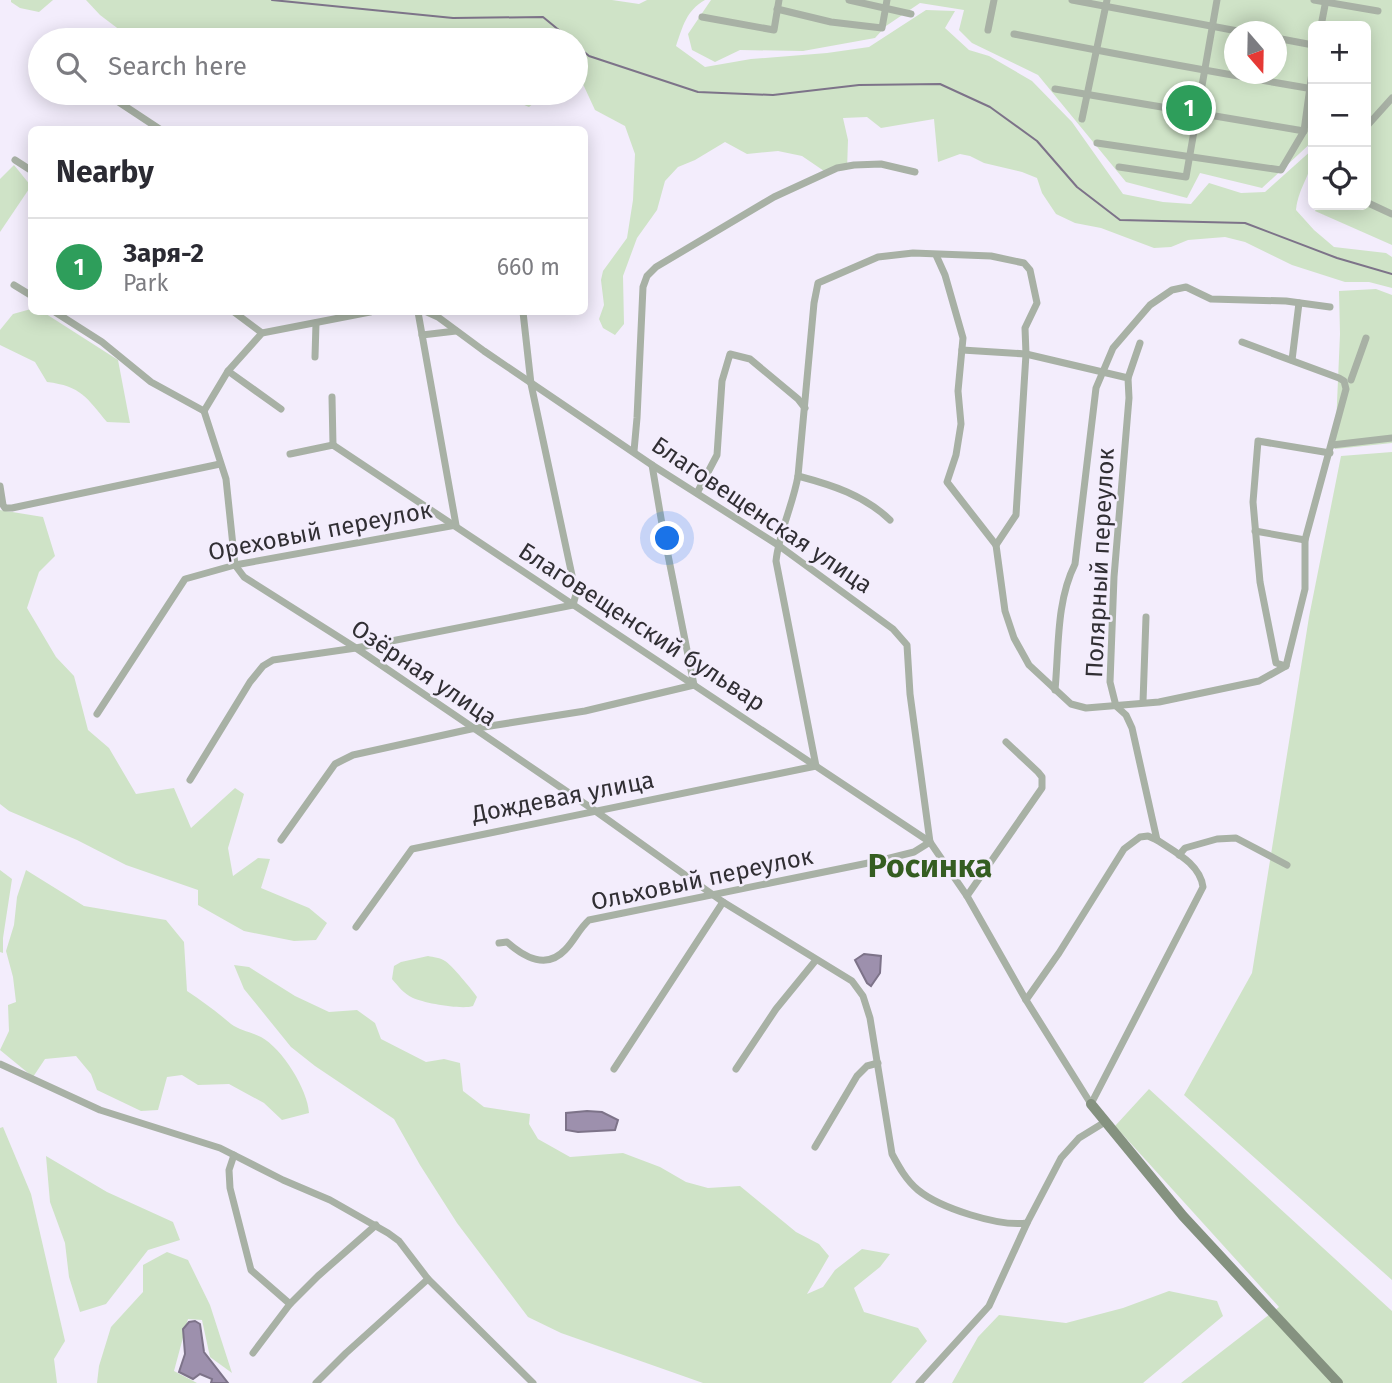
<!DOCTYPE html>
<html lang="en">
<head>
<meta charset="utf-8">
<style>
	:root { --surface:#fff; --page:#f7f7f7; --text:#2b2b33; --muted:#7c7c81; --line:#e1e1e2; --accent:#43811f }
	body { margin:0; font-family:"Fira Sans",sans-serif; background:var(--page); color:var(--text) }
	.controls { position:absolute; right:21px; top:21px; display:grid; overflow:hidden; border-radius:10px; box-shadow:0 4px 18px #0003 }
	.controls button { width:63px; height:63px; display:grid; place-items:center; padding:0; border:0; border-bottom:2px solid var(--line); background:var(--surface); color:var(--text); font:35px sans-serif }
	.compass { position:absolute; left:1224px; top:21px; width:63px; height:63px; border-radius:50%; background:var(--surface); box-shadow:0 4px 18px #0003; rotate:160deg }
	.you { position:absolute; left:668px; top:539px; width:24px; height:24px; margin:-18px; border:5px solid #fff; border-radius:50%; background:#1a73e8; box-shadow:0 0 0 10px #1a73e833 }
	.badge { display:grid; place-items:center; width:46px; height:46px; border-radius:50%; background:var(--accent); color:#fff; font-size:23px; font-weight:700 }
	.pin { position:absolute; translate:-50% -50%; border:4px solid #fff; box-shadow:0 2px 7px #0006 }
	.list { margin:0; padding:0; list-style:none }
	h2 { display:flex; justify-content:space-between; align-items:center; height:91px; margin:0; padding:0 28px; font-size:30px }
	h2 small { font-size:23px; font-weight:400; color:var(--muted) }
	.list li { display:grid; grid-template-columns:46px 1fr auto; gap:21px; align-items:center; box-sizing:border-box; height:98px; padding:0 28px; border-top:2px solid var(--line) }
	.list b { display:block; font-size:26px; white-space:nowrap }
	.list p { margin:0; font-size:23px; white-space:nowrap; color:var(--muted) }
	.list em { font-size:23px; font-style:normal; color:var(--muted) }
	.icon { flex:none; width:38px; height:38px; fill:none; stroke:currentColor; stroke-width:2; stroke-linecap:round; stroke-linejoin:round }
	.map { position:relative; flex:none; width:1392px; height:1383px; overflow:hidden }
	.search { position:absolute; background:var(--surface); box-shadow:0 4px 18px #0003; left:28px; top:28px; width:560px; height:77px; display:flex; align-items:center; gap:18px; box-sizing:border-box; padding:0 24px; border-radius:38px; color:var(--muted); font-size:26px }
	.panel { position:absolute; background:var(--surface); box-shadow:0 4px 18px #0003; left:28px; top:126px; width:560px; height:189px; border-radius:10px }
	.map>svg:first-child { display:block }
</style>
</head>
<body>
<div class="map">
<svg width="1392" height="1383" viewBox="0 0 1392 1383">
	<rect width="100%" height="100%" fill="#f3edfc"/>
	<g fill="#cfe3c7" fill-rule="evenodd">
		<polygon points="11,0 53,0 39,12 20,8 11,2"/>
		<path d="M86,0H612L639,4L647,0H705C686,11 683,26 676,46L705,67L751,59L827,53L869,47L926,10L955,11L945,28L969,50L989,56L1032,81L1072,122L1123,194L1163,202L1191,204L1209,183L1241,193L1265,192L1313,149C1313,175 1299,184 1296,210L1314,230L1334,247L1386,253L1392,257V288L1369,282H1345L1292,265L1245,242L1225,237L1188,240L1171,247L1154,248L1101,228L1075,223L1056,214L1042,193L1037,178L1022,172L984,163L970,156L960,154L938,162L934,119L881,128L867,117L843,118L848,140L847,170L824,171L802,156L778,151L747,154L725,142L695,160L678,167L665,181L657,210L637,238L623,276L624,324L615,335L603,328L599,319L604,305L601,280L603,271L627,238L633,200L635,154L625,126L595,110L582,82L576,79V40H133L100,15Z"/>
		<path d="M711,0H1392V245L1315,211L1318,205H1366V26H1313V141L1262,188L1200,173L1187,198L1126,182L1038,75L972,43L959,30L964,10L920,3L886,26L875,38L803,51L740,50L715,62L692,50L688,34ZM1234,32H1276V74H1234Z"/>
		<polygon points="326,93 480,93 458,94 442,100 403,103"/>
		<polygon points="496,93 546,93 529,107"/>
		<polygon points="14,165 31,186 0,232 0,179"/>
		<polygon points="1376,289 1392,295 1392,443 1335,449 1340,334 1339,291"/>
		<path d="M31,309L32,312H43L118,360L130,423L107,422C87,398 81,386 47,382L35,362L0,345V330L13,314Z"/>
		<polygon points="1392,452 1392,1280 1184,1095 1252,973 1309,617 1341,456"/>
		<polygon points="0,510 43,517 55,556 39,572 27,608 56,657 74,676 88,730 109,748 136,794 174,788 191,828 235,788 244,794 228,848 233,876 258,858 270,859 261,888 309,908 327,923 316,940 294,941 244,931 198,905 198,890 126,865 77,840 9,811 0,804"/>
		<polygon points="0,870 12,879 3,938 3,953 0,952"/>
		<path d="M26,870L84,906L166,920L184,942L187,991C202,1001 217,1012 231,1024C239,1030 251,1032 261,1037C282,1048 308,1090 309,1113L282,1120L264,1103L229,1084L198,1085L182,1075L167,1077L158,1110L141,1111L97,1090L91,1074L76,1056L45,1059L33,1077L0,1050L9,1031L8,1005L16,1002L13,977L6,951L14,925L17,897Z"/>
		<path d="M428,956C433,957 441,958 445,961C450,963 474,992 477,997L473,1006C462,1010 424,1003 413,998C404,994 398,986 392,979L394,966L401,962Z"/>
		<polygon points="234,965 249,967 295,996 329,1012 357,1010 375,1023 381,1039 426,1062 444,1059 460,1063 463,1091 484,1107 530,1114 529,1124 538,1139 570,1157 623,1153 660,1167 686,1182 708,1188 740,1186 796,1232 819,1244 829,1256 807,1294 823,1287 835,1270 862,1249 890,1254 880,1267 854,1288 864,1312 918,1328 927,1341 891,1383 703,1383 561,1333 528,1317 457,1223 420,1165 394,1119 315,1066 291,1047 244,989"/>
		<polygon points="1149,1089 1392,1311 1392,1383 1181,1383 1279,1307 1115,1126"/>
		<polygon points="3,1127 31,1194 65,1341 54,1359 57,1383 0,1383 0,1128"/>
		<polygon points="46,1156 107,1192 173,1222 180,1240 148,1250 106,1304 80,1312 69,1277 65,1243 50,1202"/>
		<polygon points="167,1252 188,1260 210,1305 232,1373 210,1357 202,1320 188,1319 174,1371 197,1383 97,1383 99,1366 111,1327 143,1292 143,1265"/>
		<polygon points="1169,1291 1217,1301 1223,1316 1143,1383 952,1383 978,1337 999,1315 1066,1323 1123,1308"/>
	</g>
	<g fill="#9d90ad" stroke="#7d7389" stroke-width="2">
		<polygon points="864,954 881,956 880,973 871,986 867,983 855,960"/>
		<polygon points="587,1111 602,1112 618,1120 615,1130 578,1132 566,1130 566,1113"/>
		<polygon points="195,1321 200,1324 204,1352 228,1383 211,1383 212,1379 200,1374 193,1379 179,1372 185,1354 183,1329 189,1322"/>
	</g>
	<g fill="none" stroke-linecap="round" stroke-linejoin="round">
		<g stroke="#7d7389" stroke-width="2">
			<polyline points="272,0 453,18 543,17 571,40"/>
			<polyline points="576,45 589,56 698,92 773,95 859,85 940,84 990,107 1037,141 1077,187 1120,220 1245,223 1337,258 1392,274"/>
		</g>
		<g stroke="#a8b1a5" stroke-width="7">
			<polyline points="849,0 911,14"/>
			<polyline points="1072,0 1243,32"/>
			<polyline points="1314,0 1378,11"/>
			<polyline points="777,9 831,22 882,28 887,0"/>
			<polyline points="702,17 774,30 779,0"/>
			<polyline points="1321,26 1326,0"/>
			<polyline points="988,30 994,0"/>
			<path d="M1014,34C1114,54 1213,72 1313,89"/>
			<polyline points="1276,38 1313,45"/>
			<polyline points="1055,89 1304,131"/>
			<polyline points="105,93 161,130"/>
			<polyline points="1082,119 1107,0"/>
			<polyline points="1366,127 1392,98"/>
			<polyline points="1097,143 1281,170 1304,131 1313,65"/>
			<polyline points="15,160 32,171"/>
			<polyline points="1119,167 1186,177 1217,0"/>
			<polyline points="1366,202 1392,214"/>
			<polyline points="936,255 945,275 963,338 958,391 961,424 956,455 947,482 996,545 1005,611 1014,638 1029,665 1071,704 1086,708 1159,702 1259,681 1286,666 1305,589 1305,540 1346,389 1344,381 1339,378 1242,342"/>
			<polyline points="14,285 32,296"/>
			<polyline points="55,312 102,342 151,382 204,411"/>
			<polyline points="234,312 262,333"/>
			<polyline points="427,312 438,317 484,351 652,465 778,545 893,629 907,645 910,694 930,842"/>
			<polyline points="422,335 456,331"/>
			<path d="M962,350L1026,354L1128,378L1129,398L1114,577L1110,682L1116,706L1126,715L1132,728L1157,840C1175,852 1200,864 1203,887L1091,1104"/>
			<polyline points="315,357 316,323"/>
			<polyline points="1292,360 1299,303"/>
			<polyline points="228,371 281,409"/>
			<polyline points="1128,378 1140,343"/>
			<polyline points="1351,380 1366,338"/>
			<polyline points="332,397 333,445"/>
			<path d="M204,411L226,479L235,565L244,577L356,648L594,810L723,902L852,981L863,996L870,1018L892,1154C899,1167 906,1180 918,1190C940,1208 999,1227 1027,1223L1061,1158L1079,1138L1105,1122"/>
			<polyline points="204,411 228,371 262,333 370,312"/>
			<polyline points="333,445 930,842 967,896 1026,1000 1091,1104"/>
			<polyline points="1332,445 1392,438"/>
			<polyline points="634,451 637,418 643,287 647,276 656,267 774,197 837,168 854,165 881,164 915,172"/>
			<polyline points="290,454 333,445"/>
			<path d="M798,476C832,485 864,495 890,520"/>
			<polyline points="0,486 3,505 5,508 12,508 220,464"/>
			<polyline points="697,493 717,455 722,381 730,354 750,359 798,399 805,408"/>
			<polyline points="1255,531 1305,540"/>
			<polyline points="1286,666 1276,663 1260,582 1253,502 1258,441 1330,453"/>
			<path d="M1055,690C1059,648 1056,602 1075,564L1096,388L1113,348L1150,305L1172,290L1186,287L1211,299L1286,301L1330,307"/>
			<polyline points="1143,702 1146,617"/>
			<polyline points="97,714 185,579 235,565 456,525 418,312"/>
			<polyline points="190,780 250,682 263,666 273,660 356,648 573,605 576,594 531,384 523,312"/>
			<polyline points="281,840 335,764 353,755 471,729 585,711 694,685 663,530 652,465"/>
			<polyline points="1179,855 1185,848 1217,839 1236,838 1287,865"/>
			<polyline points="967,896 1042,788 1042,777 1038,772 1006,742"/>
			<path d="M356,927L412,849L816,766L776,561C779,532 793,505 798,476L814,303L818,283L878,257L913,253L991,256L1024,263L1030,270L1037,303L1025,328L1026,354L1016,515L996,545"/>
			<path d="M499,943L507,942C524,957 546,970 565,950C574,941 579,929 589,920L878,861L914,852L930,842"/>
			<polyline points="1026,1000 1059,953 1124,849 1140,837 1148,836 1157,840"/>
			<polyline points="0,1064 100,1110 220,1148 283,1180 330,1200 388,1233 399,1241 428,1279 533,1383"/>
			<polyline points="614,1069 723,902"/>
			<polyline points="736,1069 776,1009 816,960"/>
			<polyline points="815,1147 857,1076 867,1066 878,1063"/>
			<polyline points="234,1155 229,1170 230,1188 251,1270 290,1304"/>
			<polyline points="253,1353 290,1304 318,1276 376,1225"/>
			<polyline points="316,1383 346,1353 428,1279"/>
			<polyline points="919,1383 989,1306 1027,1223"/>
		</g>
		<polyline stroke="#859280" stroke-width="10" points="1091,1104 1183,1216 1338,1383"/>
	</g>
	<g text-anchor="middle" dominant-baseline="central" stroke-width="5" stroke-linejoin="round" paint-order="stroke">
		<g font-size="24" fill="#312f34" stroke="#f3edfc">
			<text transform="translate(762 515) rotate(34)">Благовещенская улица</text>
			<text transform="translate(320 531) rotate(-11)">Ореховый переулок</text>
			<text transform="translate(1100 563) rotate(-87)">Полярный переулок</text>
			<text transform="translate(642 627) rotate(33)">Благовещенский бульвар</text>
			<text transform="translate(424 673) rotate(34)">Озёрная улица</text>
			<text transform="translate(563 797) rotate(-11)">Дождевая улица</text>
			<text transform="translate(702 879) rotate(-12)">Ольховый переулок</text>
		</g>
		<g font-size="32" font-weight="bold" fill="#355d21" stroke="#f3edfc">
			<text x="930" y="866">Росинка</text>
		</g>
	</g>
</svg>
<div class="controls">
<button>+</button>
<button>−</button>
<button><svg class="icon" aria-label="locate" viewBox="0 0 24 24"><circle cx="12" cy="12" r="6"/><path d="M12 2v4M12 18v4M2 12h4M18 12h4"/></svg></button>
</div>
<svg class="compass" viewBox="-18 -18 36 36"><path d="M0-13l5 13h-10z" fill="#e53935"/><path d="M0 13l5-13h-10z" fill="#7c7c81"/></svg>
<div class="you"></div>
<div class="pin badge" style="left:1189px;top:108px;background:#2e9e5b">1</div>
<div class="search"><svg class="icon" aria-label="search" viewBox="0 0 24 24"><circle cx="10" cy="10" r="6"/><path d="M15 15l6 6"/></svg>Search here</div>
<section class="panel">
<h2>Nearby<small></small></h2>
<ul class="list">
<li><span class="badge" style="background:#2e9e5b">1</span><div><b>Заря-2</b><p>Park</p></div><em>660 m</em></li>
</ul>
</section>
</div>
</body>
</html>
